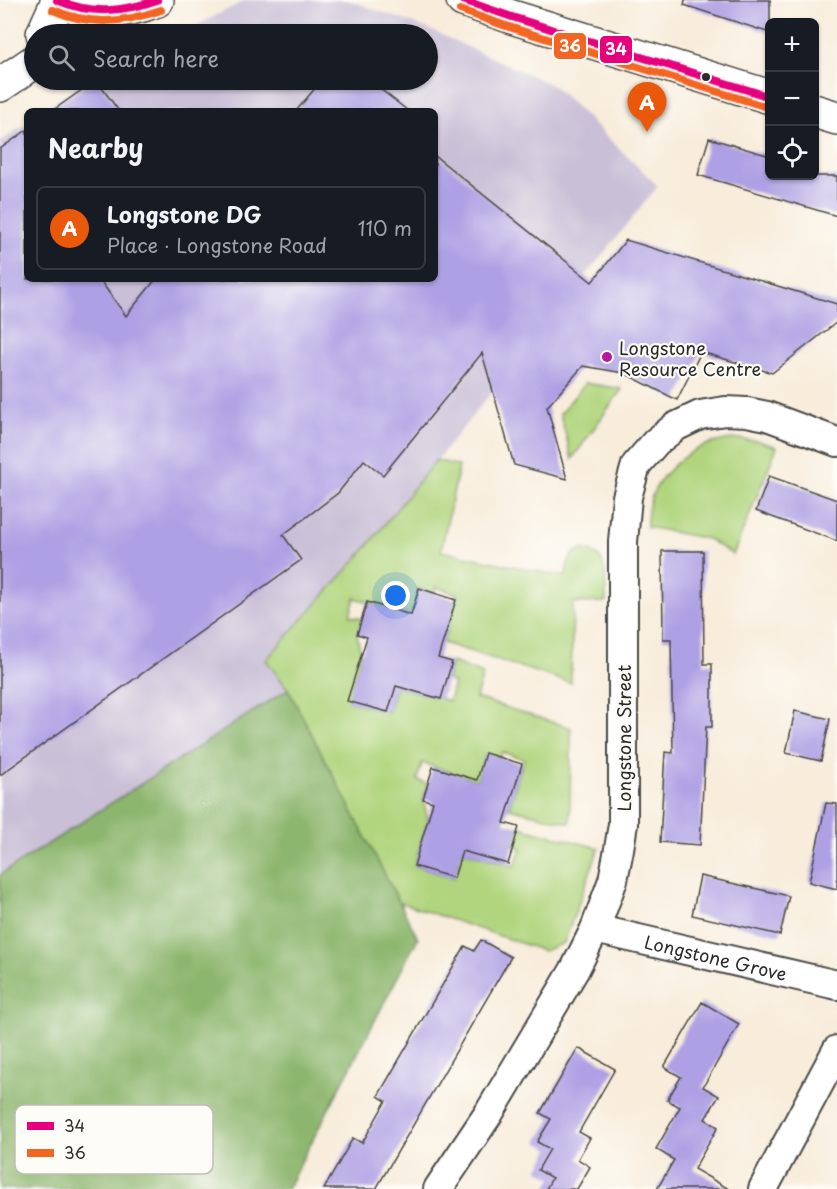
<!DOCTYPE html>
<html lang="en">
<head>
<meta charset="utf-8">
<style>
	:root { --surface:#171b24; --page:#20242c; --text:#f1f3f6; --muted:#9ea1a6; --line:#363941; --accent:#ea580c }
	body { margin:0; font-family:"Playpen Sans",sans-serif; background:var(--page); color:var(--text) }
	.controls { position:absolute; right:18px; top:18px; display:grid; overflow:hidden; border-radius:9px; box-shadow:0 2px 4px #0004 }
	.controls button { width:54px; height:54px; display:grid; place-items:center; padding:0; border:0; border-bottom:2px solid var(--line); background:var(--surface); color:var(--text); font:30px sans-serif }
	.you { position:absolute; left:396px; top:596px; width:21px; height:21px; margin:-15px; border:4px solid #fff; border-radius:50%; background:#1a73e8; box-shadow:0 0 0 9px #1a73e833 }
	.badge { display:grid; place-items:center; width:39px; height:39px; border-radius:50%; background:var(--accent); color:#fff; font-size:20px; font-weight:700 }
	.pin { position:absolute; translate:-50% -50px; filter:drop-shadow(0 2px 3px #0008) }
	.pin::after { content:''; position:absolute; top:32px; width:21px; height:18px; background:inherit; clip-path:polygon(0 0,100% 0,50% 100%) }
	.list { margin:0; padding:0; list-style:none }
	h2 { display:flex; justify-content:space-between; align-items:center; height:78px; margin:0; padding:0 24px; font-size:26px }
	h2 small { font-size:20px; font-weight:400; color:var(--muted) }
	.list li { display:grid; grid-template-columns:39px 1fr auto; gap:18px; align-items:center; box-sizing:border-box; height:84px; margin:0 12px 12px; padding:0 12px; border:2px solid var(--line); border-radius:9px }
	.list b { display:block; font-size:22px; white-space:nowrap }
	.list p { margin:0; font-size:20px; white-space:nowrap; color:var(--muted) }
	.list em { font-size:20px; font-style:normal; color:var(--muted) }
	.icon { flex:none; width:33px; height:33px; fill:none; stroke:currentColor; stroke-width:2; stroke-linecap:round; stroke-linejoin:round }
	.map { position:relative; flex:none; width:837px; height:1189px; overflow:hidden }
	.search { position:absolute; background:var(--surface); box-shadow:0 2px 4px #0004; left:24px; top:24px; width:414px; height:66px; display:flex; align-items:center; gap:15px; box-sizing:border-box; padding:0 21px; border-radius:33px; color:var(--muted); font-size:22px }
	.panel { position:absolute; background:var(--surface); box-shadow:0 2px 4px #0004; left:24px; top:108px; width:414px; height:174px; border-radius:9px }
	.map>svg:first-child { display:block }
</style>
</head>
<body>
<div class="map">
<svg width="837" height="1189" viewBox="0 0 837 1189">
	<rect width="100%" height="100%" fill="#fdfcf7"/>
	<filter id="ink" filterUnits="userSpaceOnUse"><feTurbulence type="fractalNoise" baseFrequency=".0167" numOctaves="2"/><feDisplacementMap in="SourceGraphic" scale="12" xChannelSelector="R" yChannelSelector="G"/><feConvolveMatrix kernelMatrix="1 2 1 2 8 2 1 2 1" color-interpolation-filters="sRGB"/></filter>
	<filter id="wash" filterUnits="userSpaceOnUse"><feTurbulence type="fractalNoise" baseFrequency=".008" numOctaves="4" result="noise"/><feDisplacementMap in="SourceGraphic" scale="24" xChannelSelector="R" yChannelSelector="G"/><feGaussianBlur stdDeviation="1.35" result="paint"/><feColorMatrix in="noise" values="0 0 0 0 0 0 0 0 0 0 0 0 0 0 0 0 0 1.4 0 .05"/><feComposite in="paint" operator="in"/></filter>
	<g filter="url(#wash)">
		<rect width="100%" height="100%" fill="#f8ecda"/>
		<polygon fill="#c9bfd7" points="246,0 348,0 426,28 554,86 658,186 362,553 266,660 288,689 0,875 0,142 27,123 27,279 435,279 435,111 43,111 78,87 92,80 428,80 428,34 179,34"/>
		<g fill="#b1d57e" stroke="#6e8054" stroke-width="1.5">
			<polygon points="585,383 622,389 572,459 560,414"/>
			<path d="M740,439L759,441L777,447L733,555L708,539L647,527C647,522 647,517 648,512C652,477 688,447 721,441C727,439 734,439 740,439Z"/>
			<path d="M436,460L459,466L441,551L565,577C567,572 567,564 570,559C577,544 599,550 603,564C607,575 605,590 606,602L573,603L571,683L443,643L457,594L436,587L434,593L419,588L411,615L355,598L350,615L362,619L357,634L361,655L348,701L388,712L396,686L449,701L454,683L447,680L452,662L483,674L476,698L571,728L570,823L509,808L524,759L502,752L500,757L485,754L477,780L422,763L417,780L428,784L423,799L428,819L414,866L454,878L462,851L515,866L521,848L513,845L519,827L599,848L564,943L544,951L399,902L288,689L266,660L362,553Z"/>
		</g>
		<polygon fill="#8cb66d" stroke="#5c704c" stroke-width="1.5" points="288,689 418,938 287,1189 0,1189 0,875"/>
		<g id="blocks">
			<g fill="#aea0e4">
				<polygon points="685,0 770,0 770,33 684,5"/>
				<polygon points="96,80 119,111 52,111"/>
				<polygon points="322,80 369,80 408,111 296,111"/>
				<polygon points="27,130 27,279 99,279 126,316 156,279 435,279 435,156 592,282 626,240 837,304 837,322 772,373 701,352 677,400 624,373 583,366 547,407 567,479 514,465 482,353 383,475 364,460 338,493 283,535 301,560 0,775 0,149"/>
				<polygon points="709,138 770,156 770,176 837,176 837,216 698,175"/>
				<polygon points="769,476 837,500 837,541 756,511"/>
				<polygon points="662,551 703,551 704,664 712,664 712,727 706,727 700,845 660,842 665,752 673,753 671,639 663,639"/>
				<polygon points="419,588 456,600 438,658 452,662 441,699 396,686 388,712 347,701 367,637 357,634 367,602 411,615"/>
				<polygon points="795,711 830,719 821,761 786,753"/>
				<polygon points="485,753 522,764 504,823 519,827 508,864 462,851 454,878 414,866 433,802 423,799 433,767 477,780"/>
				<polygon points="826,803 837,804 837,889 809,882"/>
				<polygon points="700,876 789,896 780,935 692,915"/>
				<polygon points="481,940 511,957 376,1189 324,1189 353,1138 362,1143 386,1101 378,1096 465,946 474,951"/>
				<polygon points="702,1002 739,1024 703,1087 719,1096 705,1119 718,1127 694,1169 729,1189 657,1189 674,1160 656,1149 680,1107 667,1100 681,1077 664,1067"/>
				<polygon points="578,1048 615,1069 579,1132 590,1138 578,1159 590,1167 577,1189 546,1189 552,1178 538,1170 550,1149 537,1142 551,1119 540,1113"/>
			</g>
		</g>
	</g>
	<g filter="url(#ink)">
		<use href="#blocks" fill-opacity="0" stroke="#4a4845" stroke-width="1.5"/>
		<g fill="none" stroke-linecap="round" stroke-linejoin="round">
			<defs>
				<g id="street">
					<path id="s1" d="M595,929L837,985"/>
					<polyline points="438,1189 489,1113 575,969 595,929 613,880 619,849 623,824 623,542 627,497 636,465 656,442 675,427 700,415 725,411 747,412 767,416 837,442"/>
					<polyline points="763,1189 837,1050"/>
				</g>
				<g id="secondary">
					<path d="M57,0C88,16 125,13 157,0"/>
					<polyline points="463,0 512,17 770,97"/>
					<polyline points="43,34 58,1"/>
					<polyline points="0,85 34,62"/>
					<polyline points="814,111 837,118"/>
				</g>
			</defs>
			<use href="#street" stroke="#4a4845" stroke-width="32"/>
			<use href="#secondary" stroke="#4a4845" stroke-width="36"/>
			<use href="#street" stroke="#fff" stroke-width="28"/>
			<use href="#secondary" stroke="#fff" stroke-width="33"/>
			<defs>
				<g id="bus-1">
					<path d="M57,0C91,15 123,12 157,0"/>
					<polyline points="463,0 512,17 770,97"/>
				</g>
				<g id="bus-2">
					<path d="M53,10C90,26 123,23 161,10"/>
					<polyline points="460,10 509,27 767,107"/>
				</g>
			</defs>
			<use href="#bus-1" stroke="#fdfcf7" stroke-width="12"/>
			<use href="#bus-2" stroke="#fdfcf7" stroke-width="12"/>
			<use href="#bus-1" stroke="#e5007d" stroke-width="8"/>
			<use href="#bus-2" stroke="#f26522" stroke-width="8"/>
		</g>
	</g>
	<circle fill="#2b2b2b" stroke="#fdfcf7" stroke-width="2" cx="706" cy="77" r="5"/>
	<circle fill="#b5179e" stroke="#fdfcf7" stroke-width="2" cx="607" cy="357" r="6"/>
	<g text-anchor="middle" dominant-baseline="central" stroke-width="4.5" stroke-linejoin="round" paint-order="stroke">
		<g font-size="18" fill="#2b2b2b" stroke="#fdfcf7" text-anchor="start">
			<text x="619" y="347">Longstone<tspan x="619" dy="21">Resource Centre</tspan></text>
		</g>
		<g font-size="18" fill="#2b2b2b" stroke="#fdfcf7">
			<text transform="translate(623 738) rotate(-90)">Longstone Street</text>
			<text stroke="none"><textPath href="#s1" startOffset="124">Longstone Grove</textPath></text>
		</g>
	</g>
	<rect x="15" y="1105" width="198" height="69" rx="9" fill="#fdfcf7" stroke="#bebdba" stroke-width="1.5"/>
	<rect x="27" y="1122" width="27" height="8" fill="#e5007d"/>
	<rect x="27" y="1149" width="27" height="8" fill="#f26522"/>
	<g font-size="16" fill="#2b2b2b">
		<text x="64" y="1132">34</text>
		<text x="64" y="1159">36</text>
	</g>
	<g stroke="#fdfcf7" stroke-width="2">
		<rect x="553" y="32" width="34" height="28" rx="6" fill="#f26522"/>
		<rect x="599" y="35" width="34" height="29" rx="6" fill="#e5007d"/>
	</g>
	<g font-size="16" text-anchor="middle" font-weight="bold" fill="#fff">
		<text x="570" y="52">36</text>
		<text x="616" y="55">34</text>
	</g>
</svg>
<div class="controls">
<button>+</button>
<button>−</button>
<button><svg class="icon" aria-label="locate" viewBox="0 0 24 24"><circle cx="12" cy="12" r="6"/><path d="M12 2v4M12 18v4M2 12h4M18 12h4"/></svg></button>
</div>
<div class="you"></div>
<div class="pin badge" style="left:647px;top:132px">A</div>
<div class="search"><svg class="icon" aria-label="search" viewBox="0 0 24 24"><circle cx="10" cy="10" r="6"/><path d="M15 15l6 6"/></svg>Search here</div>
<section class="panel">
<h2>Nearby<small></small></h2>
<ul class="list">
<li><span class="badge">A</span><div><b>Longstone DG</b><p>Place · Longstone Road</p></div><em>110 m</em></li>
</ul>
</section>
</div>
</body>
</html>
